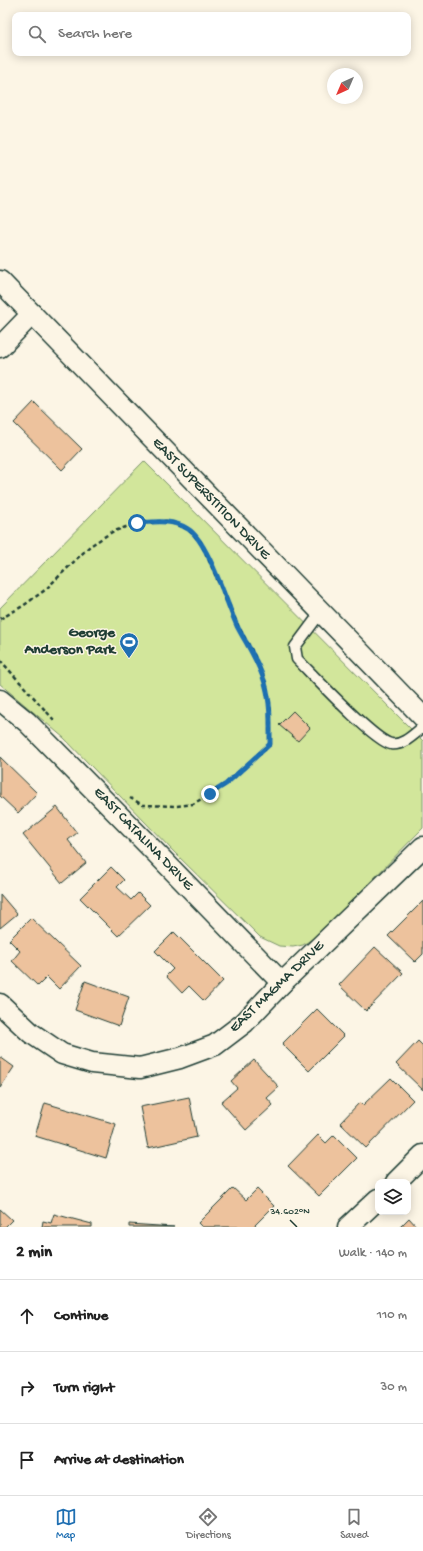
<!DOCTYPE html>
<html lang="en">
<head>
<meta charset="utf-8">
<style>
	:root { --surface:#fff; --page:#f2f2f2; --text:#222; --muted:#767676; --line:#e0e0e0; --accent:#1f6fb2 }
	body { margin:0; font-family:"Gochi Hand",sans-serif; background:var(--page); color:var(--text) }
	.controls { position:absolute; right:12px; bottom:12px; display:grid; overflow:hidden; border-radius:8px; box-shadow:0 2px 10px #0003 }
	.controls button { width:36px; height:36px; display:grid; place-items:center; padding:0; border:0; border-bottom:1px solid var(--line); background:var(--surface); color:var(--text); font:20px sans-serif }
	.compass { position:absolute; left:327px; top:68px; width:36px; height:36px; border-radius:50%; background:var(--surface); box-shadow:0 2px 10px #0003; rotate:224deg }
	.stop { position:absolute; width:12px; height:12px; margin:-9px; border:3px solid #1f6fb2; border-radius:50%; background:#fff }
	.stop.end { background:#1f6fb2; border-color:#fff; box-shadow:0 1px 4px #0008 }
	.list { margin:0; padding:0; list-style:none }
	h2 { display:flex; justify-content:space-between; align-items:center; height:52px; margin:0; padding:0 16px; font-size:17px }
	h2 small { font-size:13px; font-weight:400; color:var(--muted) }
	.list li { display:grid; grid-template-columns:26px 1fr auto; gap:12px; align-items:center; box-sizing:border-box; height:72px; padding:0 16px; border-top:1px solid var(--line) }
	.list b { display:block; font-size:15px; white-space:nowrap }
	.list em { font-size:13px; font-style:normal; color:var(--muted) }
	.icon { flex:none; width:22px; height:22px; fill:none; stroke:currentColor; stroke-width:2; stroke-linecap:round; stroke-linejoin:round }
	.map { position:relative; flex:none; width:423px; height:1227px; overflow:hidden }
	.search { position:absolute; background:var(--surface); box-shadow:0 2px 10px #0003; left:12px; right:12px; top:12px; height:44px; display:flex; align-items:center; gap:10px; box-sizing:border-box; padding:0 14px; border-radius:8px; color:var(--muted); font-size:15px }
	.sheet { height:268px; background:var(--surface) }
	nav { display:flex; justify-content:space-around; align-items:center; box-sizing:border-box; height:56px; border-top:1px solid var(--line); background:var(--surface); font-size:11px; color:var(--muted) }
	nav a { display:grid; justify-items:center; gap:2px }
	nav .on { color:var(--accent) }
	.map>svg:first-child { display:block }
</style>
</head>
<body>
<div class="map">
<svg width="423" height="1227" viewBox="0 0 423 1227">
	<rect width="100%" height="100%" fill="#fcf5e5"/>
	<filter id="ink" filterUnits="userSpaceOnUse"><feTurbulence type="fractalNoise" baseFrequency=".025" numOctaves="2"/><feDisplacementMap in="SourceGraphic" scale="8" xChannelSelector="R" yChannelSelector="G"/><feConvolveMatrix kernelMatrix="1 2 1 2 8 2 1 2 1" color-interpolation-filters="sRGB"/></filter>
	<g filter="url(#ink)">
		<polygon fill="#d2e69b" stroke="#789268" points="144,461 423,741 423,828 318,935 303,945 293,947 279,946 260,937 172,850 64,738 0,684 0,608"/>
		<g fill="#edc29d" stroke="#1f3d34">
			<polygon points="34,402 82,449 62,470 14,423"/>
			<polygon points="293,711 310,728 298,741 279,725"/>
			<polygon points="0,757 37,793 18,813 0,796"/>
			<polygon points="57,807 77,833 68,840 86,863 62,883 23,835"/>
			<polygon points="111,867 124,880 117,887 131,900 138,893 150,905 118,936 80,898"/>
			<polygon points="0,894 17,914 0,928"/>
			<polygon points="423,901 423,954 415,962 388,936"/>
			<polygon points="31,918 81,966 59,989 47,977 38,986 12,961 20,951 9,940"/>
			<polygon points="174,932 223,981 204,1001 189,986 182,993 166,976 173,969 155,951"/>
			<polygon points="375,947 403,973 366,1011 339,985"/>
			<polygon points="85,981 129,997 119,1026 75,1010"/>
			<polygon points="317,1009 344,1036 309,1071 282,1044"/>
			<polygon points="418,1041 423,1046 423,1090 396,1064"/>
			<polygon points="0,1057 14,1067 0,1088"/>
			<polygon points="254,1060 279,1087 267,1098 273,1105 246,1130 221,1102 237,1088 231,1081"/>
			<polygon points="391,1078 413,1100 366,1148 340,1123 360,1102 363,1105"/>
			<polygon points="189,1097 197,1137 148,1148 140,1107"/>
			<polygon points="45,1103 116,1124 106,1158 35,1136"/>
			<polygon points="318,1135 326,1143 334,1135 357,1158 319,1196 288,1166"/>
			<polygon points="233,1188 246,1200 257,1189 274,1206 253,1227 202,1227 198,1223"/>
			<polygon points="0,1209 12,1220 5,1227 0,1227"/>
			<polygon points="54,1214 92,1224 92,1227 42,1227 43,1221 51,1223"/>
			<polygon points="409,1218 417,1227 400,1227"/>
			<polygon points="129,1224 174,1227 129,1227"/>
		</g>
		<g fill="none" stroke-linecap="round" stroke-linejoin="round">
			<defs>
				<path id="service" d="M321,612L295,647L297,659C313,675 373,740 391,744C403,746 414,734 423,727"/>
				<g id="minor">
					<polyline points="0,281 423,717"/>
					<polyline points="0,347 32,314"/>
					<polyline points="0,700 27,722 157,854 282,983"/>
					<polyline points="0,1004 31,1033 62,1054 92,1063 140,1068 180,1058 215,1045 244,1023 282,983 423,847"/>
					<polyline points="396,1182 423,1155"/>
					<polyline points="348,1227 378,1199"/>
				</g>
			</defs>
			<use href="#service" stroke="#1f3d34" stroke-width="13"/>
			<use href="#minor" stroke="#1f3d34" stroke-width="23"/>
			<g stroke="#1f3d34" stroke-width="2.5" stroke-dasharray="4 3" stroke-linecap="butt">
				<polyline points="0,619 23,606 45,590 90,546 112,532 137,523 168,521 188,529 200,541 205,551 238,626 254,655 266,684 270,708 270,744 226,784 193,804 177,806 143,805 130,798"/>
				<polyline points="0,660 54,720"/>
			</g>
			<use href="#service" stroke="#fcf5e5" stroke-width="10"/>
			<use href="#minor" stroke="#fcf5e5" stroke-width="20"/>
		</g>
	</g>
	<g fill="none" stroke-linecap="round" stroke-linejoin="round" filter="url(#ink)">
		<path stroke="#1f6fb2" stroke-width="5" d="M137,523C155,522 172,519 188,529C208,541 226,602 237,626C247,645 259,662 265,683C271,703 270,724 270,744L226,784L210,794"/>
	</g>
	<path fill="none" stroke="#1f3d34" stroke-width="1.5" d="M290,1220L297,1227"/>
	<defs>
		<symbol id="stadium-pin" viewBox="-11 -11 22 30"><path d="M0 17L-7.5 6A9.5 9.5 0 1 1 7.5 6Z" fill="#1f6fb2" stroke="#fcf5e5"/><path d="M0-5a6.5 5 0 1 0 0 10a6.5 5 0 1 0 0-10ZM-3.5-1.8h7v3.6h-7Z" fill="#fff"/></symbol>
	</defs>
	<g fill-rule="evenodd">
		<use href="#stadium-pin" x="118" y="631" width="22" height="30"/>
	</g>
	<g text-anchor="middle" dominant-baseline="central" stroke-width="3" stroke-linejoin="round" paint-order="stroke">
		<g font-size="15" fill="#1f3d34" stroke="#fcf5e5">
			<text transform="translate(211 499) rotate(46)">EAST SUPERSTITION DRIVE</text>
			<text transform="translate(143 839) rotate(46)">EAST CATALINA DRIVE</text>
			<text transform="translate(277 987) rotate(-44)">EAST MAGMA DRIVE</text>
		</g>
		<g font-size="15" font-weight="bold" fill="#1f3d34" stroke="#fcf5e5" text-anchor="end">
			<text x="115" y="633">George<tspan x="115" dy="17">Anderson Park</tspan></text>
		</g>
	</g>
	<g font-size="10" text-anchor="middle" fill="#1f3d34" stroke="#fcf5e5" stroke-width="3" stroke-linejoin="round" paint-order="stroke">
		<text x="290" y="1214">34.602°N</text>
	</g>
</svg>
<div class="controls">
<button><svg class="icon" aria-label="layers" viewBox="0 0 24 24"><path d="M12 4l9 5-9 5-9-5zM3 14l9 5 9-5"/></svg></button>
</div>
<svg class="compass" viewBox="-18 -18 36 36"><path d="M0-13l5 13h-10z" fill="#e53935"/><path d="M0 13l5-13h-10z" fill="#767676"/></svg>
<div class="stop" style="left:137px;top:523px"></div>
<div class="stop end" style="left:210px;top:794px"></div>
<div class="search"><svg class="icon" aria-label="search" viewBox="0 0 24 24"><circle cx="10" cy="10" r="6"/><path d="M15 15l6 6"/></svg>Search here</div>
</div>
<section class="sheet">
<h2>2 min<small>Walk · 140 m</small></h2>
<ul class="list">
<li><svg class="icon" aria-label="ahead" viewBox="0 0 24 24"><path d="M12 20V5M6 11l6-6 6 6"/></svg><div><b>Continue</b></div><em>110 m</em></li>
<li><svg class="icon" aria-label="right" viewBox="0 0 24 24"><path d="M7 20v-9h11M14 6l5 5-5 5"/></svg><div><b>Turn right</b></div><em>30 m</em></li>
<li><svg class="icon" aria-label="arrive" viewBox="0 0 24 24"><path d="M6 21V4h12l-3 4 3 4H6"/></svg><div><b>Arrive at destination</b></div></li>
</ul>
</section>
<nav>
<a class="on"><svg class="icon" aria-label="map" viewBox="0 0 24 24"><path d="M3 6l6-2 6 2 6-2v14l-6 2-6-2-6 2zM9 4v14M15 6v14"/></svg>Map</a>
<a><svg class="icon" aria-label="directions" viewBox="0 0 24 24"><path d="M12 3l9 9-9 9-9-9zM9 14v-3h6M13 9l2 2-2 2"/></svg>Directions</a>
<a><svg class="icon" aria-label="saved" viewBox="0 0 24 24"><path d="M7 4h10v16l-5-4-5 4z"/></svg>Saved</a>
</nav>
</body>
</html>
